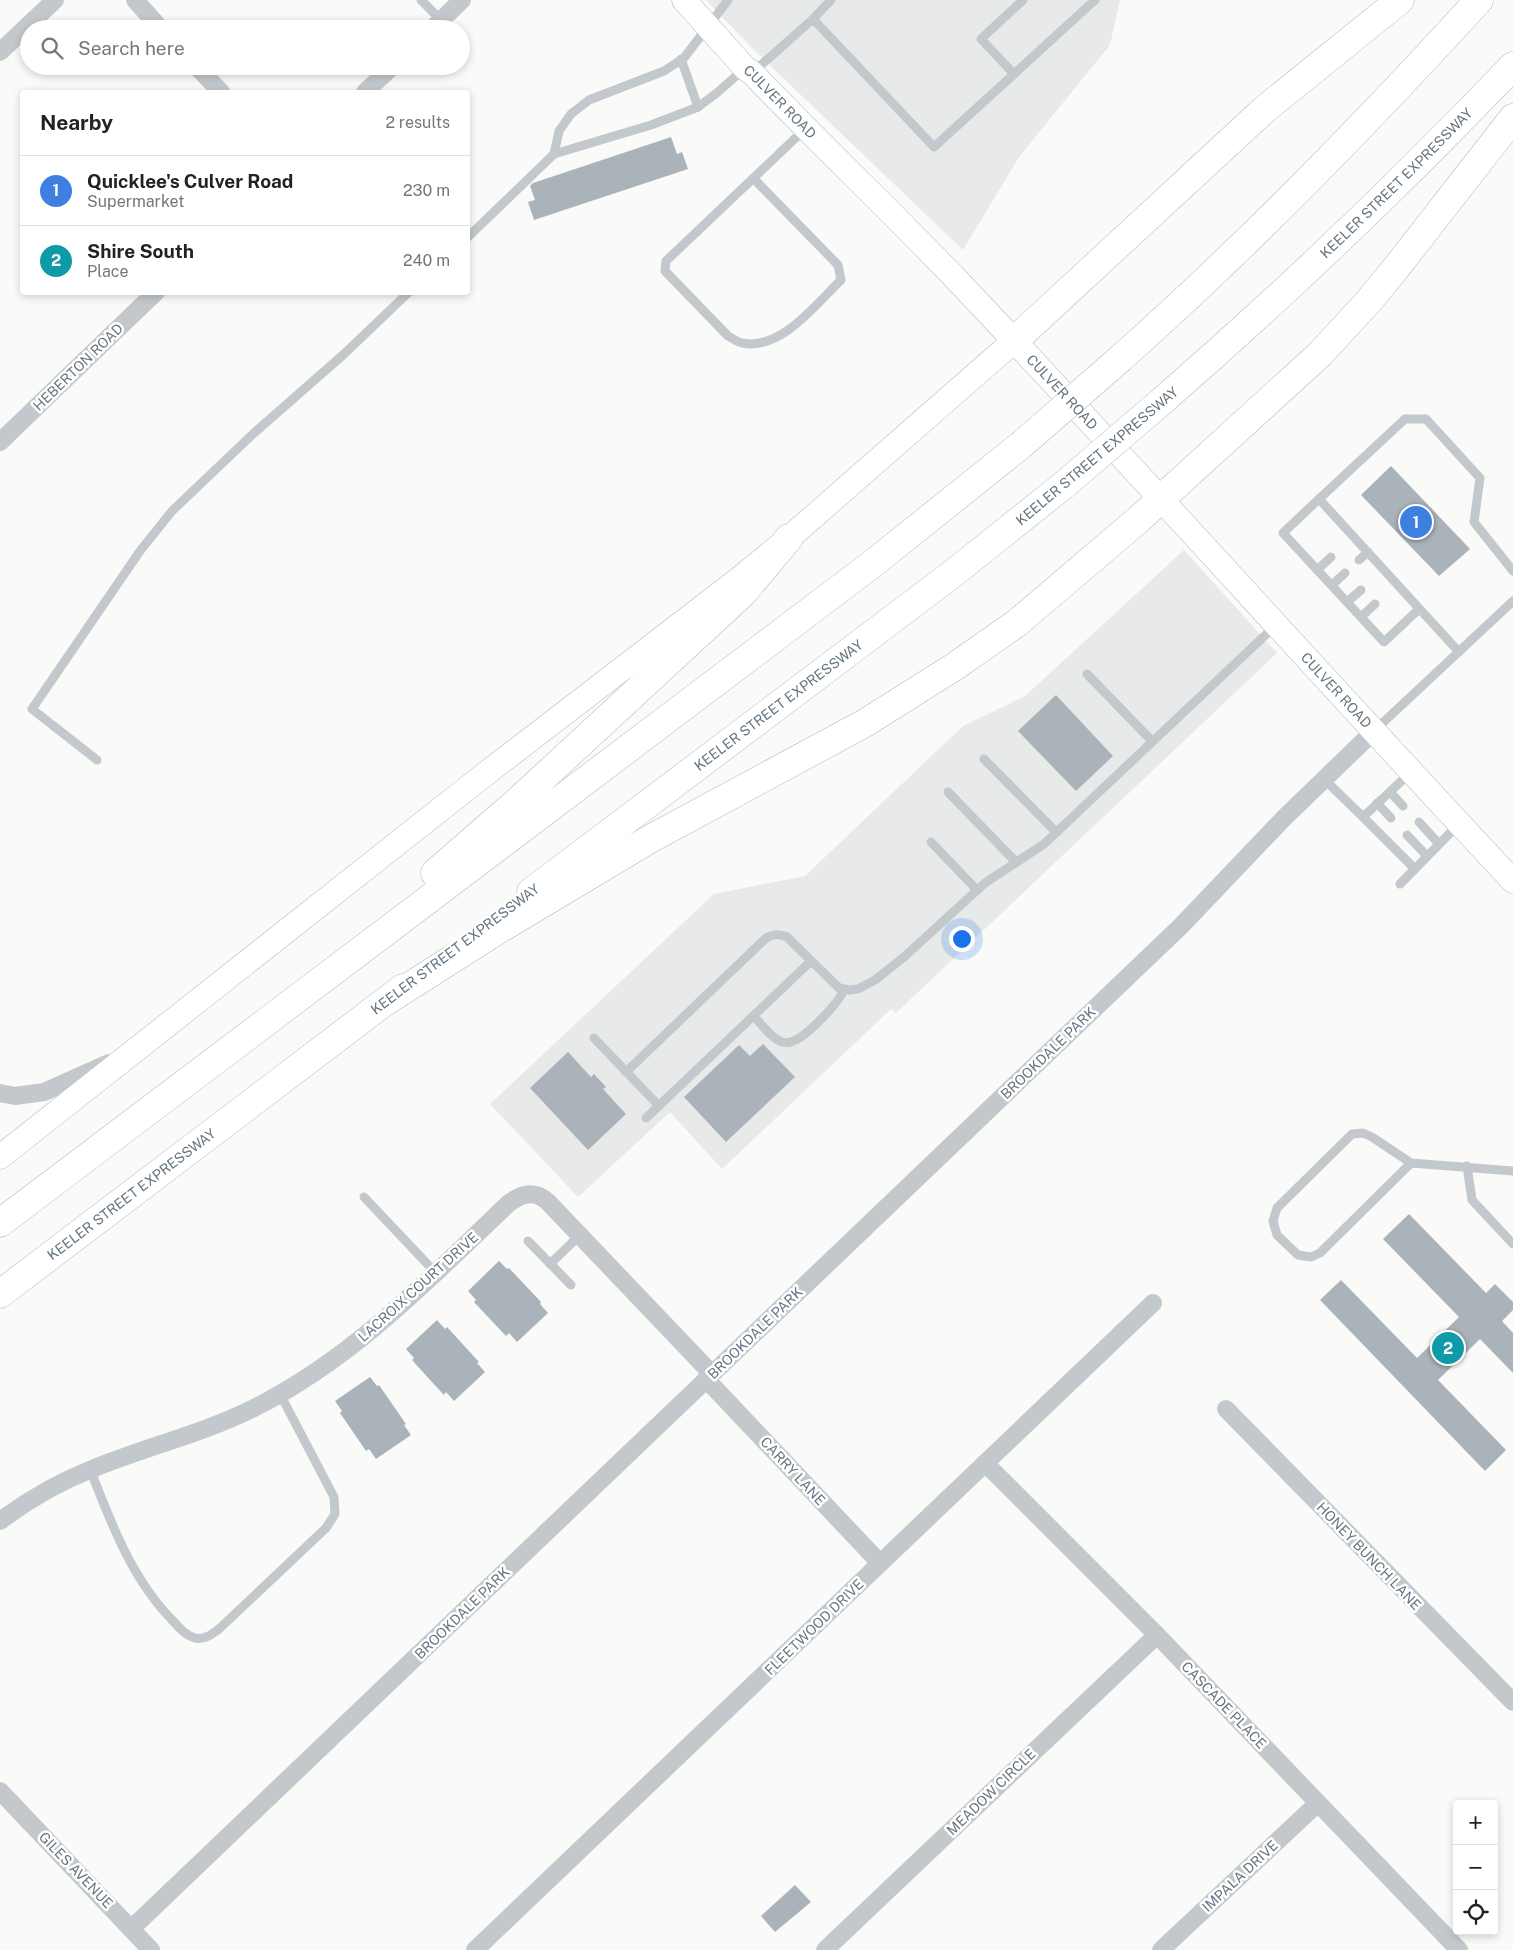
<!DOCTYPE html>
<html lang="en">
<head>
<meta charset="utf-8">
<style>
	:root { --surface:#fff; --page:#f6f6f6; --text:#222; --muted:#767676; --line:#e0e0e0; --accent:#0f766e }
	body { margin:0; font-family:"Public Sans",sans-serif; background:var(--page); color:var(--text) }
	.controls { position:absolute; right:15px; bottom:15px; display:grid; overflow:hidden; border-radius:5px; box-shadow:0 2px 8px #0003 }
	.controls button { width:45px; height:45px; display:grid; place-items:center; padding:0; border:0; border-bottom:1px solid var(--line); background:var(--surface); color:var(--text); font:25px sans-serif }
	.you { position:absolute; left:961px; top:938px; width:18px; height:18px; margin:-12px; border:4px solid #fff; border-radius:50%; background:#1a73e8; box-shadow:0 0 0 8px #1a73e833 }
	.badge { display:grid; place-items:center; width:32px; height:32px; border-radius:50%; background:var(--accent); color:#fff; font-size:16px; font-weight:700 }
	.pin { position:absolute; translate:-50% -50%; border:2px solid #fff; box-shadow:0 1px 5px #0006 }
	.list { margin:0; padding:0; list-style:none }
	h2 { display:flex; justify-content:space-between; align-items:center; height:65px; margin:0; padding:0 20px; font-size:21px }
	h2 small { font-size:16px; font-weight:400; color:var(--muted) }
	.list li { display:grid; grid-template-columns:32px 1fr auto; gap:15px; align-items:center; box-sizing:border-box; height:70px; padding:0 20px; border-top:1px solid var(--line) }
	.list b { display:block; font-size:19px; white-space:nowrap }
	.list p { margin:0; font-size:16px; white-space:nowrap; color:var(--muted) }
	.list em { font-size:16px; font-style:normal; color:var(--muted) }
	.icon { flex:none; width:28px; height:28px; fill:none; stroke:currentColor; stroke-width:2; stroke-linecap:round; stroke-linejoin:round }
	.map { position:relative; flex:none; width:1513px; height:1950px; overflow:hidden }
	.search { position:absolute; background:var(--surface); box-shadow:0 2px 8px #0003; left:20px; top:20px; width:450px; height:55px; display:flex; align-items:center; gap:12px; box-sizing:border-box; padding:0 18px; border-radius:28px; color:var(--muted); font-size:19px }
	.panel { position:absolute; background:var(--surface); box-shadow:0 2px 8px #0003; left:20px; top:90px; width:450px; height:205px; border-radius:5px }
	.map>svg:first-child { display:block }
</style>
</head>
<body>
<div class="map">
<svg width="1513" height="1950" viewBox="0 0 1513 1950">
	<rect width="100%" height="100%" fill="#fafaf8"/>
	<g fill="#e8e9e9">
		<polygon points="706,0 1120,0 1110,45 1019,157 963,250 755,51"/>
		<polygon points="1184,550 1277,653 896,1013 891,1009 722,1169 670,1112 578,1197 490,1104 714,894 805,876 963,726 1025,696"/>
	</g>
	<g fill="#aab3b9">
		<polygon points="671,137 677,154 682,152 688,169 534,220 528,202 535,200 530,186 533,183"/>
		<polygon points="1391,466 1470,549 1439,576 1361,495"/>
		<polygon points="1056,695 1113,756 1076,791 1018,731"/>
		<polygon points="763,1044 795,1077 726,1142 684,1097 739,1045 750,1056"/>
		<polygon points="568,1052 591,1077 594,1074 606,1087 603,1089 626,1114 588,1150 530,1088"/>
		<polygon points="1409,1214 1486,1293 1495,1284 1513,1302 1513,1310 1502,1321 1513,1333 1513,1373 1480,1339 1438,1380 1506,1450 1485,1471 1320,1300 1341,1280 1417,1358 1459,1317 1383,1239"/>
		<polygon points="499,1261 507,1269 509,1268 541,1302 540,1304 548,1313 517,1342 509,1333 506,1336 474,1302 476,1300 468,1291"/>
		<polygon points="437,1320 445,1329 447,1327 479,1362 477,1363 485,1372 454,1401 446,1392 444,1395 431,1381 412,1360 414,1358 406,1349"/>
		<polygon points="370,1377 377,1386 379,1385 406,1424 404,1425 411,1435 376,1459 369,1449 366,1451 340,1413 342,1411 335,1401"/>
		<polygon points="795,1885 811,1902 775,1932 761,1916"/>
	</g>
	<g fill="none" stroke-linecap="round" stroke-linejoin="round">
		<defs>
			<g id="secondary">
				<path id="s1" d="M684,0L745,68L752,73C819,143 889,209 956,279C1144,477 1326,682 1513,881"/>
				<polyline points="0,1157 484,775 739,579 789,538 1014,341"/>
			</g>
			<g id="highway">
				<polyline points="1014,341 1265,109 1400,0"/>
				<path d="M1121,358C1247,246 1365,125 1479,0"/>
				<path id="s2" d="M1162,401C1284,295 1401,183 1513,66"/>
				<polyline points="435,873 520,799 743,593 789,538"/>
				<path id="s3" d="M531,892L951,575L1065,484"/>
				<polyline points="388,1000 498,930 650,839 865,723 954,667 1017,623 1139,519 1320,354 1368,302 1396,268 1513,118"/>
				<polyline points="0,1223 871,565 1021,445"/>
				<path id="s4" d="M0,1294L403,988"/>
			</g>
		</defs>
		<use href="#secondary" stroke="#b3babf" stroke-width="25"/>
		<use href="#highway" stroke="#b4b9bd" stroke-width="29"/>
		<g stroke="#c3c8cc" stroke-width="9">
			<polyline points="421,0 441,20"/>
			<polyline points="813,19 934,147 1095,0"/>
			<polyline points="681,59 698,107"/>
			<polyline points="752,73 813,19 831,0"/>
			<polyline points="1014,74 981,39 1023,0"/>
			<polyline points="554,154 559,131 571,114 589,100 664,71 684,58 728,0"/>
			<path d="M753,178L838,265L841,280C816,304 781,351 742,343C738,342 732,338 728,336L665,271L666,261L805,129"/>
			<polyline points="468,237 554,154 651,125 698,107 718,92 745,68"/>
			<polyline points="1319,499 1283,533 1384,642 1419,609"/>
			<polyline points="1359,560 1368,552"/>
			<polyline points="1317,570 1331,557"/>
			<polyline points="1332,585 1345,573"/>
			<polyline points="1347,602 1361,590"/>
			<polyline points="1361,617 1375,604"/>
			<polyline points="1459,652 1319,499 1405,419 1426,419 1480,478 1474,522 1513,571"/>
			<polyline points="1087,674 1152,741"/>
			<polyline points="1375,730 1513,601"/>
			<polyline points="984,759 1056,832"/>
			<polyline points="97,760 32,709 140,551 172,511 254,433 343,355 409,292"/>
			<polyline points="1325,780 1363,817 1410,773"/>
			<polyline points="948,792 1016,862"/>
			<polyline points="1390,792 1403,806"/>
			<polyline points="1377,803 1391,818"/>
			<polyline points="1363,817 1415,869"/>
			<polyline points="1419,822 1439,844"/>
			<polyline points="1407,835 1427,856"/>
			<polyline points="931,842 977,890"/>
			<polyline points="1400,884 1459,824"/>
			<path d="M754,1016C761,1024 771,1038 782,1042C786,1043 790,1043 793,1041C806,1037 840,1002 844,989"/>
			<polyline points="594,1038 659,1106"/>
			<path d="M626,1072L766,938C773,934 779,933 787,937L839,988L849,990L858,989L875,980L904,957L985,883L1044,844L1275,626"/>
			<polyline points="646,1118 811,961"/>
			<polyline points="1411,1163 1320,1253 1311,1257 1298,1255 1277,1235 1273,1221 1277,1208 1352,1134 1363,1133 1372,1137 1411,1163 1513,1171"/>
			<polyline points="1467,1166 1472,1200 1513,1244"/>
			<polyline points="364,1197 436,1273"/>
			<polyline points="528,1241 571,1285"/>
			<polyline points="550,1264 580,1235"/>
			<path d="M90,1469C111,1523 132,1580 174,1622C179,1628 187,1636 195,1638C205,1640 212,1634 219,1629L326,1528L335,1514L334,1497L280,1394"/>
		</g>
		<g stroke="#c3c8cc" stroke-width="18">
			<polyline points="135,0 161,29"/>
			<polyline points="432,29 462,0"/>
			<polyline points="0,52 55,0"/>
			<polyline points="196,66 221,92"/>
			<polyline points="365,92 393,66"/>
			<polyline points="0,442 156,292"/>
			<polyline points="0,1093 15,1096 44,1092 109,1063"/>
			<polyline points="706,1379 880,1563"/>
			<polyline points="1226,1409 1513,1702"/>
			<polyline points="985,1463 1157,1635 1459,1950"/>
			<path d="M0,1521C28,1500 59,1482 92,1469C145,1447 202,1434 254,1408C354,1358 430,1278 509,1203C523,1193 535,1190 548,1202L712,1374"/>
			<polyline points="0,1791 151,1950"/>
			<polyline points="131,1929 1181,926 1284,818 1373,732"/>
			<polyline points="475,1950 1153,1303"/>
			<polyline points="825,1950 1157,1635"/>
			<polyline points="1161,1950 1318,1803"/>
		</g>
		<use href="#secondary" stroke="#fff" stroke-width="24"/>
		<use href="#highway" stroke="#fff" stroke-width="28"/>
		<defs>
			<g id="highway-bridge">
				<polyline points="1021,445 1121,358"/>
				<polyline points="1065,484 1162,401"/>
			</g>
		</defs>
		<use href="#highway-bridge" stroke="#b4b9bd" stroke-width="29" stroke-linecap="butt"/>
		<use href="#highway-bridge" stroke="#fff" stroke-width="28"/>
	</g>
	<g text-anchor="middle" dominant-baseline="central" stroke-width="5" stroke-linejoin="round" paint-order="stroke">
		<g font-size="14" fill="#657683" stroke="#fff">
			<text stroke="none"><textPath href="#s1" startOffset="140">CULVER ROAD</textPath></text>
			<text stroke="none"><textPath href="#s2" startOffset="320">KEELER STREET EXPRESSWAY</textPath></text>
			<text transform="translate(78 367) rotate(-44)">HEBERTON ROAD</text>
			<text stroke="none"><textPath href="#s1" startOffset="545">CULVER ROAD</textPath></text>
			<text transform="translate(1097 456) rotate(-40)">KEELER STREET EXPRESSWAY</text>
			<text stroke="none"><textPath href="#s1" startOffset="950">CULVER ROAD</textPath></text>
			<text stroke="none"><textPath href="#s3" startOffset="310">KEELER STREET EXPRESSWAY</textPath></text>
			<text transform="translate(455 949) rotate(-37)">KEELER STREET EXPRESSWAY</text>
			<text transform="translate(1048 1053) rotate(-44)">BROOKDALE PARK</text>
			<text stroke="none"><textPath href="#s4" startOffset="165">KEELER STREET EXPRESSWAY</textPath></text>
			<text transform="translate(418 1287) rotate(-42)">LACROIX COURT DRIVE</text>
			<text transform="translate(755 1333) rotate(-44)">BROOKDALE PARK</text>
			<text transform="translate(793 1471) rotate(47)">CARRY LANE</text>
			<text transform="translate(1369 1556) rotate(46)">HONEY BUNCH LANE</text>
			<text transform="translate(462 1613) rotate(-44)">BROOKDALE PARK</text>
			<text transform="translate(814 1627) rotate(-44)">FLEETWOOD DRIVE</text>
			<text transform="translate(1224 1705) rotate(46)">CASCADE PLACE</text>
			<text transform="translate(991 1792) rotate(-44)">MEADOW CIRCLE</text>
			<text transform="translate(76 1870) rotate(46)">GILES AVENUE</text>
			<text transform="translate(1240 1876) rotate(-43)">IMPALA DRIVE</text>
		</g>
	</g>
</svg>
<div class="controls">
<button>+</button>
<button>−</button>
<button><svg class="icon" aria-label="locate" viewBox="0 0 24 24"><circle cx="12" cy="12" r="6"/><path d="M12 2v4M12 18v4M2 12h4M18 12h4"/></svg></button>
</div>
<div class="you"></div>
<div class="pin badge" style="left:1416px;top:522px;background:#3f7fe0">1</div>
<div class="pin badge" style="left:1448px;top:1348px;background:#0f9aa8">2</div>
<div class="search"><svg class="icon" aria-label="search" viewBox="0 0 24 24"><circle cx="10" cy="10" r="6"/><path d="M15 15l6 6"/></svg>Search here</div>
<section class="panel">
<h2>Nearby<small>2 results</small></h2>
<ul class="list">
<li><span class="badge" style="background:#3f7fe0">1</span><div><b>Quicklee's Culver Road</b><p>Supermarket</p></div><em>230 m</em></li>
<li><span class="badge" style="background:#0f9aa8">2</span><div><b>Shire South</b><p>Place</p></div><em>240 m</em></li>
</ul>
</section>
</div>
</body>
</html>
